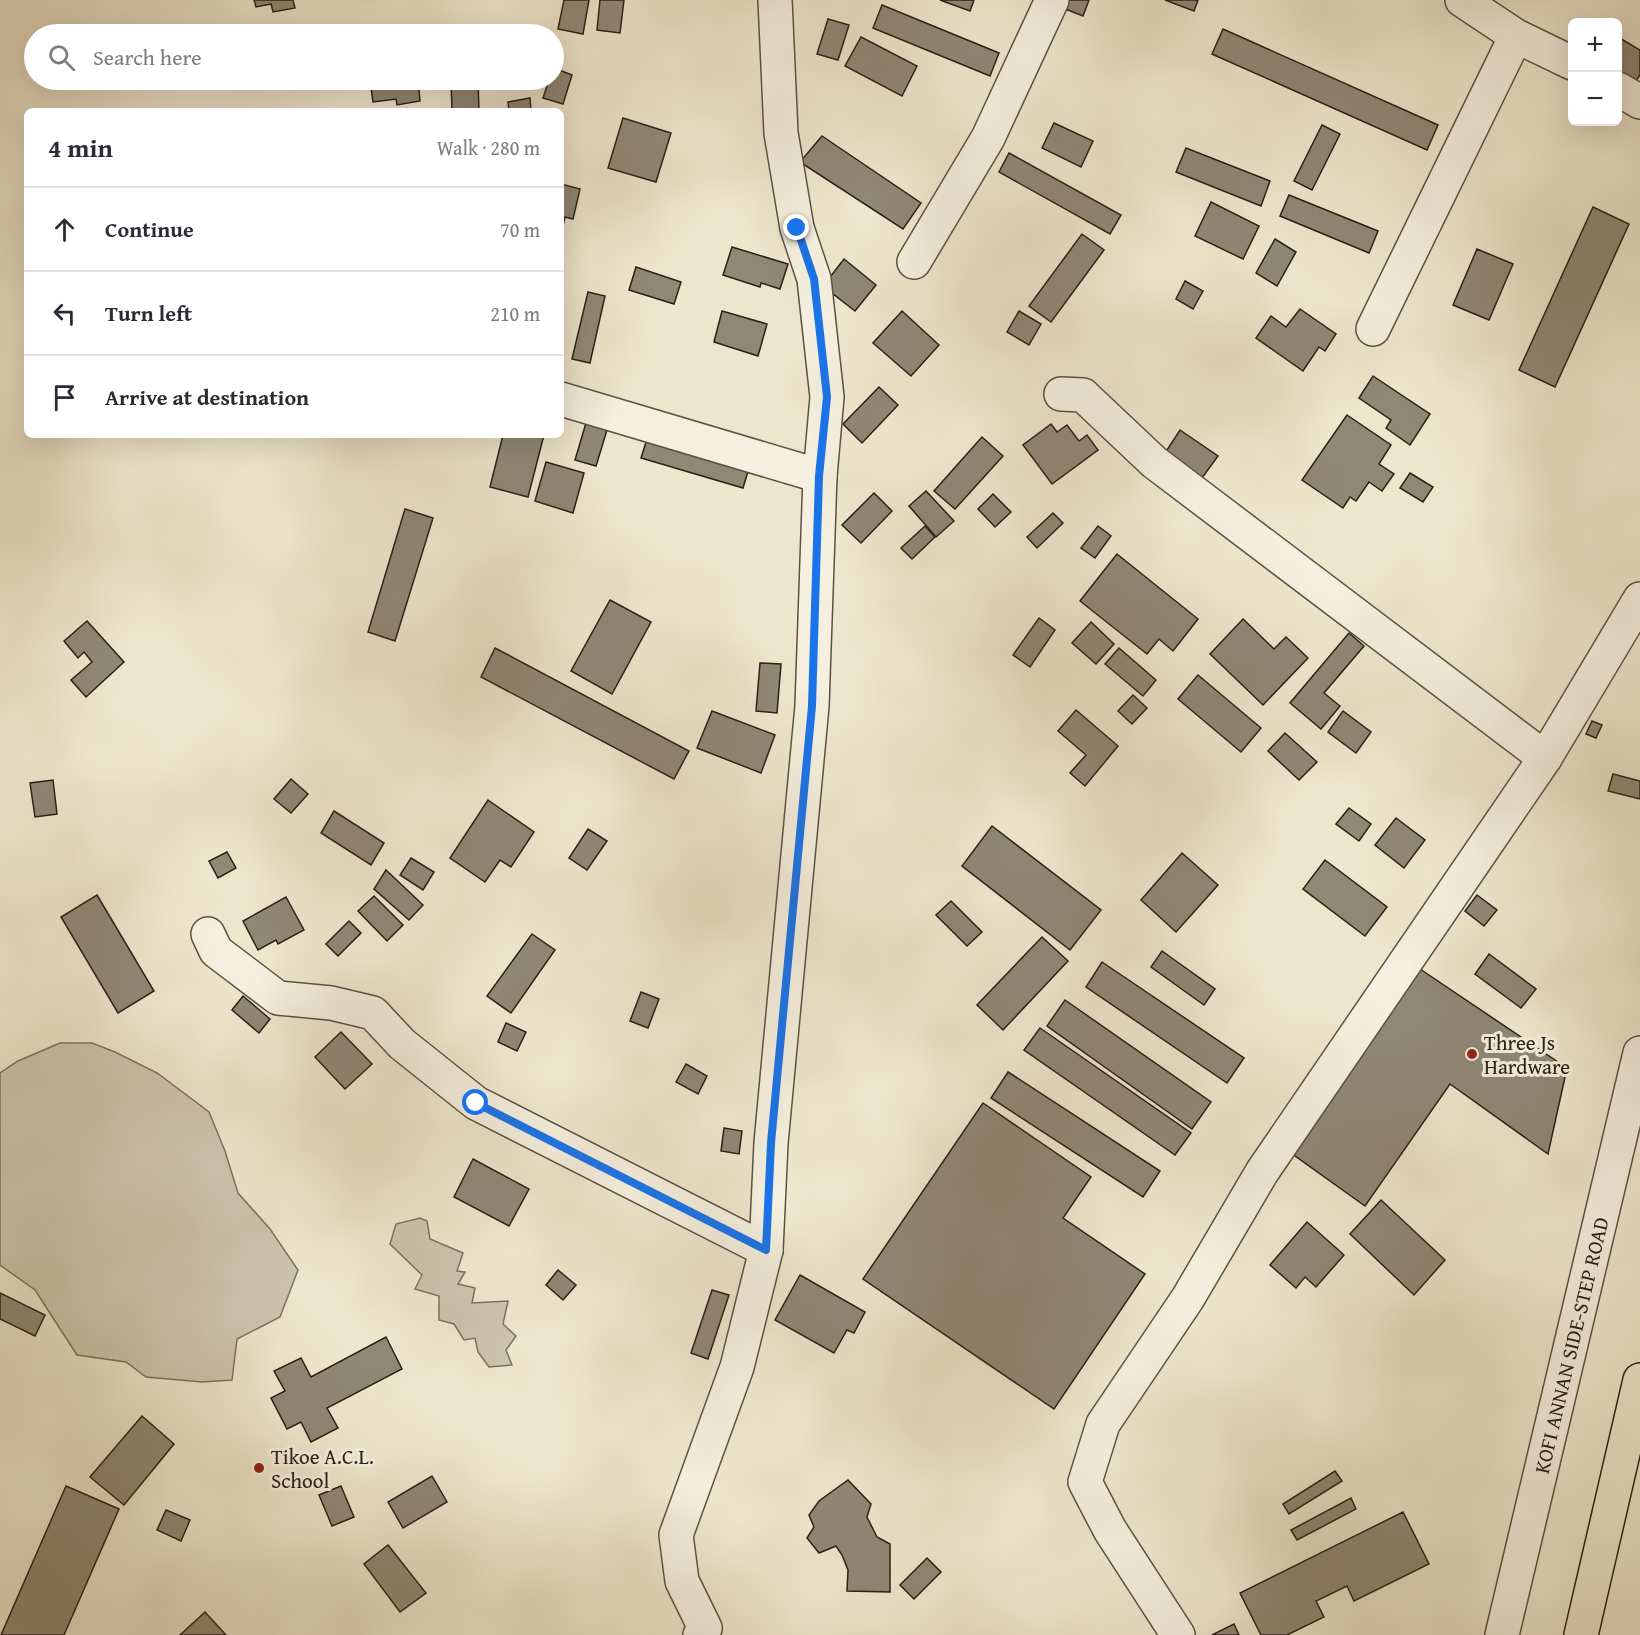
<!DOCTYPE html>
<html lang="en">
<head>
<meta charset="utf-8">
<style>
	:root { --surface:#fff; --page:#f7f7f7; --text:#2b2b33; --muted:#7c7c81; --line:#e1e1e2 }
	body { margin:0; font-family:"Gentium Book Plus",serif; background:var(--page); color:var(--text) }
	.controls { position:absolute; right:18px; top:18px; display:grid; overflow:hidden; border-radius:9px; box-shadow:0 6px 24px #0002 }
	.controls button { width:54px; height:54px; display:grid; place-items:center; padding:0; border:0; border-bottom:2px solid var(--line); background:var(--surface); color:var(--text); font:30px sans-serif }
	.stop { position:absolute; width:18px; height:18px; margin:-14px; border:4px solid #1a73e8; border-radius:50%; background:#fff }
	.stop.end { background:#1a73e8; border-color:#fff; box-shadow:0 2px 6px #0008 }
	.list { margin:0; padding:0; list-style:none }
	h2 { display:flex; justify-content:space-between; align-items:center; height:78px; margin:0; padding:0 24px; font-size:26px }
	h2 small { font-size:20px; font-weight:400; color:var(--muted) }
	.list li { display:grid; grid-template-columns:39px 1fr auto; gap:18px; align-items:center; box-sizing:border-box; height:84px; padding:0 24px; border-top:2px solid var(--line) }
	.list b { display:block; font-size:22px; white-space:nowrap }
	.list em { font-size:20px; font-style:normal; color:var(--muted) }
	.icon { flex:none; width:33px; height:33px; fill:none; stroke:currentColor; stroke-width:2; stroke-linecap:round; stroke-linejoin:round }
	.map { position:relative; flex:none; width:1640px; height:1635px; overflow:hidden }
	.search { position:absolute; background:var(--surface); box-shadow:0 6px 24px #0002; left:24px; top:24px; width:540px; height:66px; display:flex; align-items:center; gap:15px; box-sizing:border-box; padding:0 21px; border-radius:33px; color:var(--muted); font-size:22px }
	.panel { position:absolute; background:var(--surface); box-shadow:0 6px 24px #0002; left:24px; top:108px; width:540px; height:330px; border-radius:9px }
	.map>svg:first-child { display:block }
</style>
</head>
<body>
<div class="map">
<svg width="1640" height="1635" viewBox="0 0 1640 1635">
	<rect width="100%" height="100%" fill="#eee6cc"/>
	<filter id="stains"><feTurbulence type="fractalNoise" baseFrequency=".00333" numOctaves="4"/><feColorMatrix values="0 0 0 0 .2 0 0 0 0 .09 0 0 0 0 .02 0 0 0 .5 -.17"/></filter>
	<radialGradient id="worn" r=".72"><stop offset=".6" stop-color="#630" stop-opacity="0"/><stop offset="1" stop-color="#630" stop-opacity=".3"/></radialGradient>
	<g fill="#cdc4ad" stroke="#7c7262" stroke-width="1.5">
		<polygon points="60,1043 92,1043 115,1052 157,1073 209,1112 225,1151 238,1193 270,1229 298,1270 280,1317 237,1339 232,1380 202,1382 146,1377 126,1362 77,1355 35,1290 0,1265 0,1073 18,1061"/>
		<polygon points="420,1218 427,1221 430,1239 463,1253 457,1271 465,1272 458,1284 475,1288 472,1303 508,1301 503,1324 516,1336 506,1350 512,1365 489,1367 478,1352 475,1338 464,1340 454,1324 439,1320 439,1296 415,1289 422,1275 390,1244 396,1224"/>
	</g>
	<g fill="#908775" stroke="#2a2016" stroke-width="1.5">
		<polygon points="254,0 293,0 295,8 273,12 271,4 256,7"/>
		<polygon points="564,0 589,0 583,34 558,29"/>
		<polygon points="600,0 624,0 620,33 597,30"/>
		<polygon points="940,0 974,0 970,11"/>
		<polygon points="1067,0 1089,0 1083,16 1063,8"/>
		<polygon points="1165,0 1198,0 1194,11"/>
		<polygon points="882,5 999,53 990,76 873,28"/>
		<polygon points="828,19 849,25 838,60 817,54"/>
		<polygon points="1223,29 1438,125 1427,150 1212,54"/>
		<polygon points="861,37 917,66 902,96 845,66"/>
		<polygon points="1618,37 1640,50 1640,75 1636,81 1618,71"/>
		<polygon points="554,68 572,75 563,104 543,98 549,80 554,80"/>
		<polygon points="370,80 418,80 420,101 397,105 396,99 373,102"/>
		<polygon points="451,80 478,80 479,111 452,111"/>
		<polygon points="530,98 531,111 509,111 508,102"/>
		<polygon points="623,118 671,133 656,182 608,168"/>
		<polygon points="1054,123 1093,141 1081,167 1042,148"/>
		<polygon points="1322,125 1340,134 1312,190 1294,181"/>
		<polygon points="822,136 921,203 903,229 800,162"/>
		<polygon points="1186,148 1270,181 1261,206 1176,172"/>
		<polygon points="1009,153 1121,215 1110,234 999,172"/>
		<polygon points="561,184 580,189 573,219 565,217 561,234"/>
		<polygon points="1289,195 1378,231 1369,253 1280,216"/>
		<polygon points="1211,202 1259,226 1243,259 1195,236"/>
		<polygon points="1593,207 1629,224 1555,387 1519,370"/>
		<polygon points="1082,234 1104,250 1051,322 1029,306"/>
		<polygon points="1275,239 1296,252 1277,286 1256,273"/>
		<polygon points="732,247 788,264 780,289 761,283 760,287 723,275"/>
		<polygon points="1477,249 1513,264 1489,320 1453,305"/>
		<polygon points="844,259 876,285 855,311 823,286"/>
		<polygon points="636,267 681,282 674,304 629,290"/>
		<polygon points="1185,281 1203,291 1193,309 1176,299"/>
		<polygon points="588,292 605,296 590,363 572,359"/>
		<polygon points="1300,309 1336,334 1325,351 1319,347 1303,371 1256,338 1271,316 1286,327"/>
		<polygon points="722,311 767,324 758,356 714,342"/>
		<polygon points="902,311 939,345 911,376 873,343"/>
		<polygon points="1019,311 1041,324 1029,345 1007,332"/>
		<polygon points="1373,376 1430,414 1410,445 1386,428 1391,420 1359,398"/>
		<polygon points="879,387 898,405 862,443 843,424"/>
		<polygon points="1347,415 1391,445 1379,464 1394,474 1382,491 1369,482 1356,501 1350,497 1343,508 1302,480"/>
		<polygon points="586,423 607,430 596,466 575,460"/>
		<polygon points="1051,424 1057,432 1067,425 1079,441 1087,435 1098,450 1052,484 1023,445"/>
		<polygon points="1180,430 1218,456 1202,478 1165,453"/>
		<polygon points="503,435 544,435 528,497 490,487"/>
		<polygon points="982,437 1003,456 955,509 934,491"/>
		<polygon points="647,439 749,468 743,488 641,458"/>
		<polygon points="546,462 584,473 573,513 535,501"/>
		<polygon points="1410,473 1433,487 1423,502 1400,488"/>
		<polygon points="926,491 954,521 936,537 909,506"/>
		<polygon points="874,493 892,511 861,543 842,525"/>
		<polygon points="993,494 1011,512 995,527 978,509"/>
		<polygon points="405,509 433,518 395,641 368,632"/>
		<polygon points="1053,513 1063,523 1037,548 1027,537"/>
		<polygon points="925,526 935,537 912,559 901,548"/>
		<polygon points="1098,526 1111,536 1095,558 1081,548"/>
		<polygon points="1117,554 1198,619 1173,651 1159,639 1147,654 1080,601"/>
		<polygon points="610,600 651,622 612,694 571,671"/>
		<polygon points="1039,618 1055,630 1030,667 1013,655"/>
		<polygon points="1243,619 1274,649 1286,637 1308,658 1263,705 1210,654"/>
		<polygon points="87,621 124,662 86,697 71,680 92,662 84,652 78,658 64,641"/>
		<polygon points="1091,622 1114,644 1096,664 1072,643"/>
		<polygon points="1349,633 1364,646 1324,693 1340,706 1321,729 1290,703"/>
		<polygon points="495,648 689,751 674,779 481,677"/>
		<polygon points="1119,648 1156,680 1143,696 1105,664"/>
		<polygon points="760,663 781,664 777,713 756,711"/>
		<polygon points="1198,675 1261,728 1241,752 1178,699"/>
		<polygon points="1133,695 1147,708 1132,724 1118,711"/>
		<polygon points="1076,710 1118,746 1085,786 1070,773 1086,755 1058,731"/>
		<polygon points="712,711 775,735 761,773 697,748"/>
		<polygon points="1343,711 1371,732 1356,753 1328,732"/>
		<polygon points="1592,721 1602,725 1596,738 1586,734"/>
		<polygon points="1285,733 1317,762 1299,780 1268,751"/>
		<polygon points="1613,774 1640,781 1640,799 1608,791"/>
		<polygon points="291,779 308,794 291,813 274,799"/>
		<polygon points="53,780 57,814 35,817 30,783"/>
		<polygon points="488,800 534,832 511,867 500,860 485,882 450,858"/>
		<polygon points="1349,808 1371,824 1359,841 1336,824"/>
		<polygon points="334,811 384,843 371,865 321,833"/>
		<polygon points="1396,818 1425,840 1404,868 1375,845"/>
		<polygon points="992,826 1101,910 1070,950 962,866"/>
		<polygon points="588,829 607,841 587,870 569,858"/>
		<polygon points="227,852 236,868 218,878 209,861"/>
		<polygon points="1182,853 1218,885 1176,932 1141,900"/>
		<polygon points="411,858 434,872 423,890 400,875"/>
		<polygon points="1325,860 1387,907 1365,936 1303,889"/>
		<polygon points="386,870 423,905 409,920 374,889"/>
		<polygon points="97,895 154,991 118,1013 61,917"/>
		<polygon points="1477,895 1497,910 1484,926 1465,911"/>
		<polygon points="374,896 403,925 387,941 358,911"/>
		<polygon points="286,897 304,930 278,944 276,940 258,950 243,921"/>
		<polygon points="951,901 982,932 967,946 936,915"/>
		<polygon points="349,921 361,933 338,956 326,944"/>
		<polygon points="532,934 555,950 511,1013 487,996"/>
		<polygon points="1042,937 1068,961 1003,1030 977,1005"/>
		<polygon points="1162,951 1215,989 1204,1005 1151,967"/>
		<polygon points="1489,954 1536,989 1521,1008 1475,974"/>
		<polygon points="1102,962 1244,1058 1227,1083 1086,987"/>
		<polygon points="1420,969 1567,1068 1548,1154 1450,1084 1365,1206 1291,1153"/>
		<polygon points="641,992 659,999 648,1028 630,1021"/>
		<polygon points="243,996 270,1019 259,1033 232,1010"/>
		<polygon points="1065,1000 1211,1102 1192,1129 1047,1026"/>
		<polygon points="506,1023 526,1032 517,1051 498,1042"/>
		<polygon points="1040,1028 1191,1133 1175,1155 1024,1050"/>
		<polygon points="341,1032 372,1064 345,1089 315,1057"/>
		<polygon points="686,1064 707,1076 698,1094 676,1082"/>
		<polygon points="1008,1072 1160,1171 1143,1197 991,1098"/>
		<polygon points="983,1103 1091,1177 1063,1218 1145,1274 1054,1409 863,1279"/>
		<polygon points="724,1128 742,1131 739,1154 721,1151"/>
		<polygon points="473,1159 529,1189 509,1226 454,1197"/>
		<polygon points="1381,1200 1445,1260 1414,1295 1350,1234"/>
		<polygon points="1307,1222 1344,1255 1316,1287 1305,1277 1296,1288 1270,1265"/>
		<polygon points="558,1270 576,1285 563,1300 546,1285"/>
		<polygon points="800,1275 865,1312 854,1333 847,1330 834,1353 775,1320"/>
		<polygon points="712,1290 729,1295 708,1359 691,1353"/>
		<polygon points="0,1293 45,1315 35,1336 0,1319"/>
		<polygon points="386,1337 402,1369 327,1408 338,1428 311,1442 301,1422 287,1429 271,1398 285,1391 274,1371 301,1358 311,1377"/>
		<polygon points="142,1416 174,1444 124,1505 90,1477"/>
		<polygon points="1335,1471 1342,1481 1289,1514 1283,1504"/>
		<polygon points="432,1476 447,1502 403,1528 388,1502"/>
		<polygon points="848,1480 871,1504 867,1517 877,1537 890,1544 890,1592 847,1591 848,1570 842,1555 836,1546 819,1553 807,1538 814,1527 809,1515 819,1501"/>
		<polygon points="66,1486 119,1509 64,1635 1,1635"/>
		<polygon points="341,1486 354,1517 332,1526 319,1495"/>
		<polygon points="1351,1498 1356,1509 1297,1540 1291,1530"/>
		<polygon points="166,1510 190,1520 181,1541 157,1530"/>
		<polygon points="1403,1512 1429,1564 1354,1601 1347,1586 1316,1601 1324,1617 1287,1635 1261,1635 1240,1593"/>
		<polygon points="388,1545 426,1593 400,1612 364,1564"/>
		<polygon points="927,1558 941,1572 914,1599 900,1585"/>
		<polygon points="205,1612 226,1635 180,1635"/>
		<polygon points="1234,1624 1239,1635 1212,1635"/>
	</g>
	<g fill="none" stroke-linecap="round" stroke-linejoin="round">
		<defs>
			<g id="minor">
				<polyline points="1462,0 1516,36 1572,63"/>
				<polyline points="1618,89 1640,102"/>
				<polyline points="914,262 988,138 1052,0"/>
				<polyline points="1373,329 1516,36"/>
				<polyline points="1061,394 1083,395 1154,462 1545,758"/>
				<polyline points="561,399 820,476"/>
				<polyline points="208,934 216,951 278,998 331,1003 373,1013 402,1044 476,1103 766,1250"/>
				<polyline points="700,1635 705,1628 682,1581 676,1535 737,1367 766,1250 771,1143 812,706 820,476 827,397 814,279 797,228 781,133 775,0"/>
				<polyline points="1178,1635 1110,1530 1085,1482 1103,1424 1188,1298 1262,1172 1545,758 1640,599"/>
				<path id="s1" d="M1502,1635L1640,1053"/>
			</g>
			<polyline id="major" points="1581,1635 1640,1380"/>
		</defs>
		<use href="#minor" stroke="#5b5244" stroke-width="36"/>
		<use href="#major" stroke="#2a2016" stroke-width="36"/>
		<use href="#minor" stroke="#f4efde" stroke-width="33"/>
		<use href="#major" stroke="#eee6cc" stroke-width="33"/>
	</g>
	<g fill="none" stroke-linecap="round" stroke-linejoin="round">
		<polyline stroke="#1a73e8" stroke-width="8" points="476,1103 766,1250 771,1143 812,706 819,476 827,397 814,279 797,228"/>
	</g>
	<g fill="#8f2418" stroke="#f4efde" stroke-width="2">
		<circle cx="1472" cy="1054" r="6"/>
		<circle cx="259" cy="1468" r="6"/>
	</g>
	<g text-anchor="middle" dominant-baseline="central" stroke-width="6" stroke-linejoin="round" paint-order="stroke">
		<g font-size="21" fill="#2a2016" stroke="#f4efde" text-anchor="start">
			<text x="1484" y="1042">Three Js<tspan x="1484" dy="24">Hardware</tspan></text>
			<text x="271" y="1456">Tikoe A.C.L.<tspan x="271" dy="24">School</tspan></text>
		</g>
		<g font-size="21" fill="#2a2016" stroke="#f4efde">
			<text stroke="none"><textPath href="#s1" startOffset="298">KOFI ANNAN SIDE-STEP ROAD</textPath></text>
		</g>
	</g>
	<rect width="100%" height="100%" filter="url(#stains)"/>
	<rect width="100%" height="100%" fill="url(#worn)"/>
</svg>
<div class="controls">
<button>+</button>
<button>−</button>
</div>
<div class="stop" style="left:476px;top:1103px"></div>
<div class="stop end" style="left:797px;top:228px"></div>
<div class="search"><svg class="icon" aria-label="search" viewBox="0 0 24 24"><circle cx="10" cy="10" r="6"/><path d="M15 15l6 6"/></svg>Search here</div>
<section class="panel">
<h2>4 min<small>Walk · 280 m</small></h2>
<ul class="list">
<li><svg class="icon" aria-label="ahead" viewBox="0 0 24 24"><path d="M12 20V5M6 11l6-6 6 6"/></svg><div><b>Continue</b></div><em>70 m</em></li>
<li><svg class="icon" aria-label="left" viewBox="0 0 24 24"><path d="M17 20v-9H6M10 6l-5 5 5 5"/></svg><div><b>Turn left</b></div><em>210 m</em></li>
<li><svg class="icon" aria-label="arrive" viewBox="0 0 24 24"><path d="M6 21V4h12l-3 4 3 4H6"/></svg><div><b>Arrive at destination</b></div></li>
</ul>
</section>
</div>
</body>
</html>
